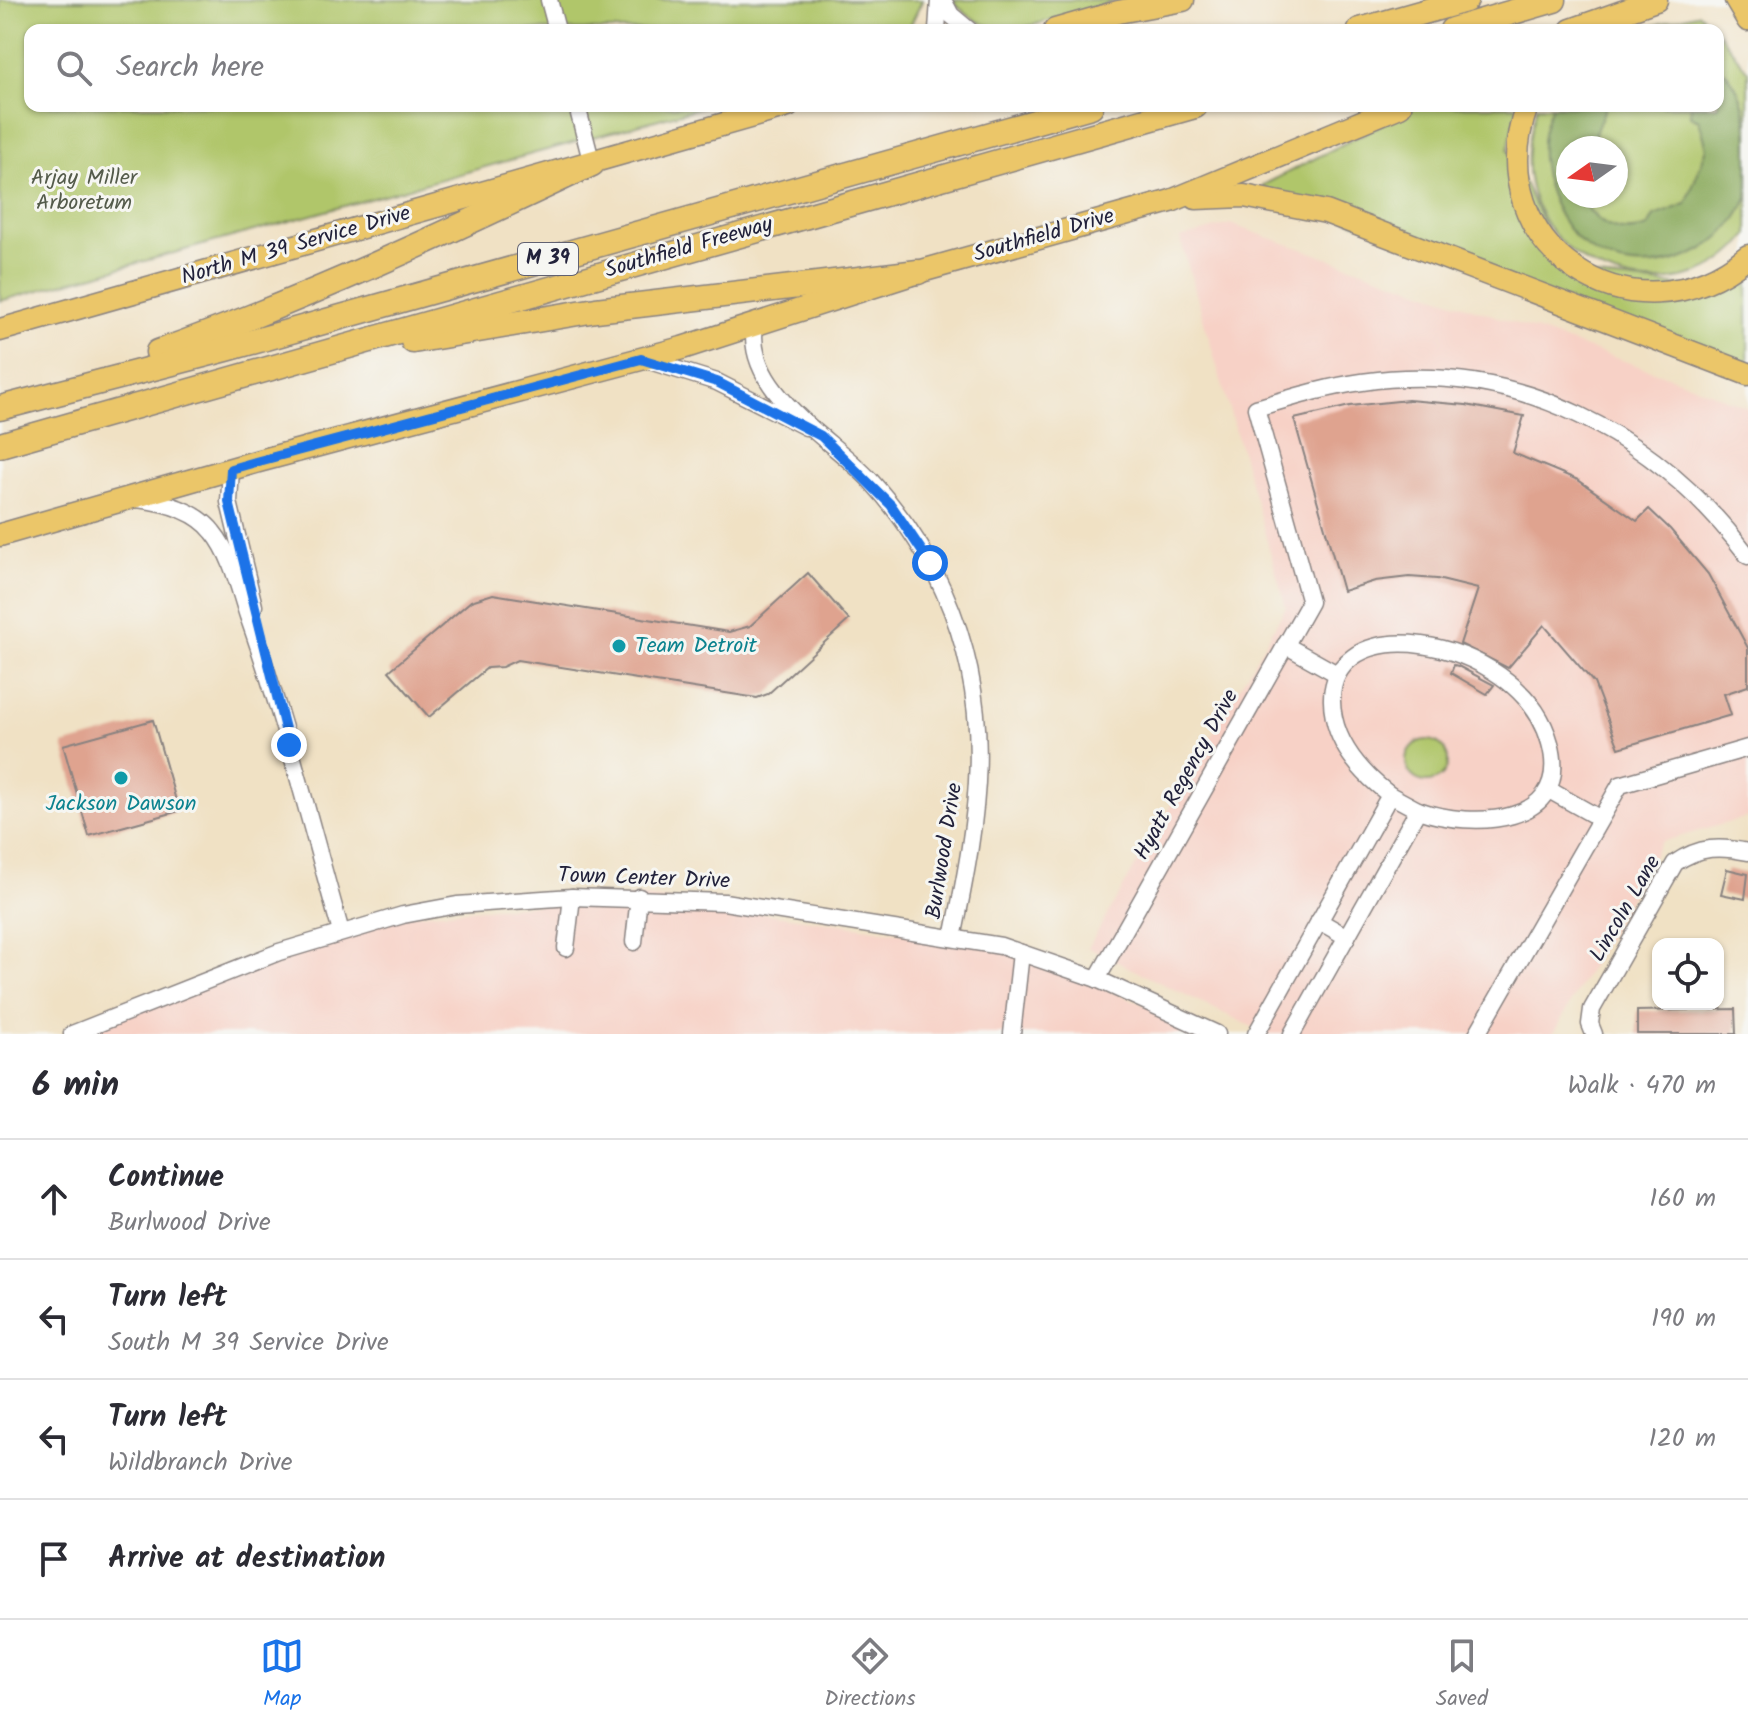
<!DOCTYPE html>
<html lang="en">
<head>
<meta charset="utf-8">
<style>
	:root { --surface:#fff; --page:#f2f2f3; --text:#2b2b33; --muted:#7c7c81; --line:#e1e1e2; --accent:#1a73e8 }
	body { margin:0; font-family:Kalam,sans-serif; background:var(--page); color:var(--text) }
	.controls { position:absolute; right:24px; bottom:24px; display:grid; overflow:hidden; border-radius:16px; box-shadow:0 2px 6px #0004 }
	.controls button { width:72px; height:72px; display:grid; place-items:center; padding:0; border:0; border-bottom:2px solid var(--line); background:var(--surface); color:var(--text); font:40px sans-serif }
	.compass { position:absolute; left:1556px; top:136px; width:72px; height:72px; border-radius:50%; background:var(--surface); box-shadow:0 2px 6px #0004; rotate:256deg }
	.stop { position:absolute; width:24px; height:24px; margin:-18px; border:6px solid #1a73e8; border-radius:50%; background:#fff }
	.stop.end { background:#1a73e8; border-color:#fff; box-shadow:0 2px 8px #0008 }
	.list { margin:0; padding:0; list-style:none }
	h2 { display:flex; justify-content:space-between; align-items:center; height:104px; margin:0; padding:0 32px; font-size:34px }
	h2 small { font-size:26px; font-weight:400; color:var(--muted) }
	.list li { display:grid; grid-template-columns:52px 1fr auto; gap:24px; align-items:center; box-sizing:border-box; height:120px; padding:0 32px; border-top:2px solid var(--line) }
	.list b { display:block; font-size:30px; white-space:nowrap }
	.list p { margin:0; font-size:26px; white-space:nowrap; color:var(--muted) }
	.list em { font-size:26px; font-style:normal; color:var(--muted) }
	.icon { flex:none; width:44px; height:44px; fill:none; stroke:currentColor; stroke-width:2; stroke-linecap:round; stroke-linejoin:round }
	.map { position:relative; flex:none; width:1748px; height:1034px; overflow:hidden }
	.search { position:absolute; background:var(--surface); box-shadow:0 2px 6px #0004; left:24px; right:24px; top:24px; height:88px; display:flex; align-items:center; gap:20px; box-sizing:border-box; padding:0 28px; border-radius:16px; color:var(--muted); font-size:30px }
	.sheet { height:584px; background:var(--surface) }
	nav { display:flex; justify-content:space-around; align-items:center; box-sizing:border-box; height:112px; border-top:2px solid var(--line); background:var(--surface); font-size:22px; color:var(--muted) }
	nav a { display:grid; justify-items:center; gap:4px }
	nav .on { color:var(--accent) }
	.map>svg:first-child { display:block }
</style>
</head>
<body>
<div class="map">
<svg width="1748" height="1034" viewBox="0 0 1748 1034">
	<rect width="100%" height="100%" fill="#f6f6f2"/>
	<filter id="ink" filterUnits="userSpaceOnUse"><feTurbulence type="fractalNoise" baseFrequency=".0125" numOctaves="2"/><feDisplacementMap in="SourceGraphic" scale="16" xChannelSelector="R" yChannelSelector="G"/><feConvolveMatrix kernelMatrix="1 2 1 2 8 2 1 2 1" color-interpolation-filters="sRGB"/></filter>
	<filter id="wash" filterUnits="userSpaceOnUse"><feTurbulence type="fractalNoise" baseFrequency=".006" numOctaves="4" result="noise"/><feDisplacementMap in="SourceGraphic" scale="32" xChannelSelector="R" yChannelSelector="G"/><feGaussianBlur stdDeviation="1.8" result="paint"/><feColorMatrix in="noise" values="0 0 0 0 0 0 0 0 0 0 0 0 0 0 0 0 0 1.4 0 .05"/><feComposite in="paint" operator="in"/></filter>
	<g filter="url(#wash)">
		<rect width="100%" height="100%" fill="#f0e1c4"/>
		<g fill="#f7d1c6">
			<polygon points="1230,224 1679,380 1748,408 1748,817 1661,842 1553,1034 1267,1034 1088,948 1286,607 1180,238"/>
			<polygon points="644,897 1000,946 1217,1034 72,1034 403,915"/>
		</g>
		<g fill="#b0c66a" stroke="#697452" stroke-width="2" fill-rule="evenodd">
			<polygon points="0,0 922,0 922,1 908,30 30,30 30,106 706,106 0,301"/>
			<path d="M952,0H1119L1019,29C990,30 971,22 952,0Z"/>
			<polygon points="1699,13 1716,30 1638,30"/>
			<path d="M1718,32L1748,71V235C1686,317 1552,283 1530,184C1524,156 1530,133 1537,106H1718ZM1568,148H1616V196H1568Z"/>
			<polygon points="1417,106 1518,106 1508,150 1568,274 1712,289 1748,266 1748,367 1264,189 1263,185"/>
			<circle cx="1427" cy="761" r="21"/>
		</g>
		<path fill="#8cab5e" stroke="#57664c" stroke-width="2" d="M1719,66C1746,90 1748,121 1748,155C1748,168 1748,186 1747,198C1725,257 1641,287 1588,248C1564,230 1552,205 1545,177C1539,150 1541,130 1552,106H1606L1589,148H1568V196H1581C1594,224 1617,237 1648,227L1654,216L1686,204L1707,148L1699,120L1690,116L1691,106H1718Z"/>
		<g id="blocks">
			<g fill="#dfa38f">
				<polygon points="1408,400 1466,405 1524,416 1513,453 1578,480 1637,521 1649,509 1670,529 1708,574 1748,648 1748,686 1724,694 1731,715 1619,748 1594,683 1544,625 1508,668 1460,644 1478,589 1437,579 1409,577 1375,581 1343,591 1294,419 1350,406"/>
				<polygon points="808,573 849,620 768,694 757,698 517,660 502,667 487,668 429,717 389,671 471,601 493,594 729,632 750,626"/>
				<polygon points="1454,665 1458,666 1494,685 1487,694 1451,673"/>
				<polygon points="153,720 179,811 89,836 63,745"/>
				<polygon points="1727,869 1748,874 1745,899 1721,894"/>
				<polygon points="1735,1009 1736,1034 1637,1034 1637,1011"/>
			</g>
		</g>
	</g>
	<g filter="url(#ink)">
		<use href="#blocks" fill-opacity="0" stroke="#898280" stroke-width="2"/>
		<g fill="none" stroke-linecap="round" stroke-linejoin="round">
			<defs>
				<g id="minor">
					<polyline points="549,0 557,30"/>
					<polyline points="943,0 951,15 969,30"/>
					<polyline points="937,30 939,0"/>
					<polyline points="577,106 592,164"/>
					<path d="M755,326C744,391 831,438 870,480C900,513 926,551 944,592C997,711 978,816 953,938"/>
					<polyline points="643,359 717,382 806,427"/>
					<polyline points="231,469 229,502 254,606"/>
					<path d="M137,499C163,502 196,510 213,532C232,555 239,589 248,616C285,720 311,827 341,932"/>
					<polyline points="1285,645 1337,674"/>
					<polyline points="1549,790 1599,818"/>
					<polyline points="1390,795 1418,810"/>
					<polyline points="1319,921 1347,937"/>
					<polyline points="634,942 639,897"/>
					<polyline points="566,948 572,897"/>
					<path d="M1097,979L1310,602L1256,408C1291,398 1326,387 1362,382C1518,359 1656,435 1748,556"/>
					<polyline points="72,1034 279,952 403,915 457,905 572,897 724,902 1001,946 1097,979 1217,1034"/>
					<polyline points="1012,1034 1021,953"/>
					<path d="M1256,1034L1390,795C1365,776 1341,751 1334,718C1309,601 1520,632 1550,743C1573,827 1471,829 1418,810L1292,1034"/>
					<polyline points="1477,1034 1620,785 1748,748"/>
					<path d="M1594,1034L1590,1024L1592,1009L1675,863C1700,846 1720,846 1748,852"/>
				</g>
				<g id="major">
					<polyline points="1736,0 1748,20"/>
					<polyline points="1055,30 1118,12 1183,0"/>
					<polyline points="1571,30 1656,0"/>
					<path d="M1527,106C1476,246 1633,351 1748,256"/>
					<polyline points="1196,198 1244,196 1326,212 1748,374"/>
					<polyline points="0,330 788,106"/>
					<polyline points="0,535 259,461 682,348 918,272 1171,201 1400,106"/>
				</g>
				<g id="highway">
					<polyline points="1360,30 1466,0"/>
					<polyline points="1452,30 1554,0"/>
					<polyline points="413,341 596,310 918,272"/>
					<path d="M158,352C307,299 449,232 592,164"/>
					<polyline points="0,408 227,349 1091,106"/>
					<polyline points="0,445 1195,106"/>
				</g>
			</defs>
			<use href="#minor" stroke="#898280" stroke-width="19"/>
			<use href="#major" stroke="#898280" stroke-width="25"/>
			<use href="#highway" stroke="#898280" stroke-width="27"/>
			<use href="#minor" stroke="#fff" stroke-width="16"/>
			<use href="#major" stroke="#ebc669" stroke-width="22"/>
			<use href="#highway" stroke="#ebc669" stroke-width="24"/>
		</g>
	</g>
	<g fill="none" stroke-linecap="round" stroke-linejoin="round" filter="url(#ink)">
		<polyline stroke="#1a73e8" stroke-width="10" points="289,745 229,502 231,469 259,461 641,359 717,382 821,436 891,505 930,563"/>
	</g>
	<g fill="#0f9aa8" stroke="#f6f6f2" stroke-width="3">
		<circle cx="619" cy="646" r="8"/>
		<circle cx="121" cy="778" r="8"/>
	</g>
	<g text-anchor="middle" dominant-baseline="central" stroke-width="6" stroke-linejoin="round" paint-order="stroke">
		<rect fill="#f6f6f2" stroke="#626272" stroke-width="2" x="518" y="243" width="60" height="32" rx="6"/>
		<g font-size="20" font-weight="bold" fill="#22223b">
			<text x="548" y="259">M 39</text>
		</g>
		<g font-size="22" fill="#545b4b" stroke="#f6f6f2">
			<text x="84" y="178">Arjay Miller<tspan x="84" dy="25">Arboretum</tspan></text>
		</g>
		<g font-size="22" fill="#22223b" stroke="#f6f6f2">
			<text transform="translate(1044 236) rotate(-16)">Southfield Drive</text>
			<text transform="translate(296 246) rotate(-16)">North M 39 Service Drive</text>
			<text transform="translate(689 248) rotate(-16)">Southfield Freeway</text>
			<text transform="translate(1187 775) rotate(-61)">Hyatt Regency Drive</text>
			<text transform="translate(945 851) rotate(-81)">Burlwood Drive</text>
			<text transform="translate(644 879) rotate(2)">Town Center Drive</text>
			<text transform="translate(1626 909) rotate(-60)">Lincoln Lane</text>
		</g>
		<g font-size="22" fill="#0d838f" stroke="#f6f6f2" text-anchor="start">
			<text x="635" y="646">Team Detroit</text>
			<text x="121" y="804" text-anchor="middle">Jackson Dawson</text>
		</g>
	</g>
</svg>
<div class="controls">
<button><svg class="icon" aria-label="locate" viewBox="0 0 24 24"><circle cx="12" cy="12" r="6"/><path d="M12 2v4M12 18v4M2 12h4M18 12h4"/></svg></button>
</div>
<svg class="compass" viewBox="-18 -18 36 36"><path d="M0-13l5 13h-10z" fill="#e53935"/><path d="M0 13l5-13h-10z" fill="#7c7c81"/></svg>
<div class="stop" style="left:930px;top:563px"></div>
<div class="stop end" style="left:289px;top:745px"></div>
<div class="search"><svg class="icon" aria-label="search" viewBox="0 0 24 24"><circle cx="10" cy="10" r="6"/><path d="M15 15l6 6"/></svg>Search here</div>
</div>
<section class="sheet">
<h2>6 min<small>Walk · 470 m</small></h2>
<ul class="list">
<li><svg class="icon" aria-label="ahead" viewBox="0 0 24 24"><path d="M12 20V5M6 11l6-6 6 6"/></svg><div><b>Continue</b><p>Burlwood Drive</p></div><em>160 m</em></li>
<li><svg class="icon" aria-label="left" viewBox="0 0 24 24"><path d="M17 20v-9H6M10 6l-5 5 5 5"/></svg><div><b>Turn left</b><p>South M 39 Service Drive</p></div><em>190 m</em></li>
<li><svg class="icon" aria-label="left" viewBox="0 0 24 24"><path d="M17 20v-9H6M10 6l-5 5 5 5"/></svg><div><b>Turn left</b><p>Wildbranch Drive</p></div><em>120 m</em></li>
<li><svg class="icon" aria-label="arrive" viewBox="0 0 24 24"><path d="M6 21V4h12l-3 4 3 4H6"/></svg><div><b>Arrive at destination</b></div></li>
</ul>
</section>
<nav>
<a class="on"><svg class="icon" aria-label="map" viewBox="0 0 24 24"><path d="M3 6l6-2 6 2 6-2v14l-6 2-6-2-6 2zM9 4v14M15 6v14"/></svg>Map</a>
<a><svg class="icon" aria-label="directions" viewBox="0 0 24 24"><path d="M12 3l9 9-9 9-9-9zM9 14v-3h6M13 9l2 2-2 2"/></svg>Directions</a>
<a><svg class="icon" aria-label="saved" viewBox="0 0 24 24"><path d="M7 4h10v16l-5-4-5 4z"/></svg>Saved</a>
</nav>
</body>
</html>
